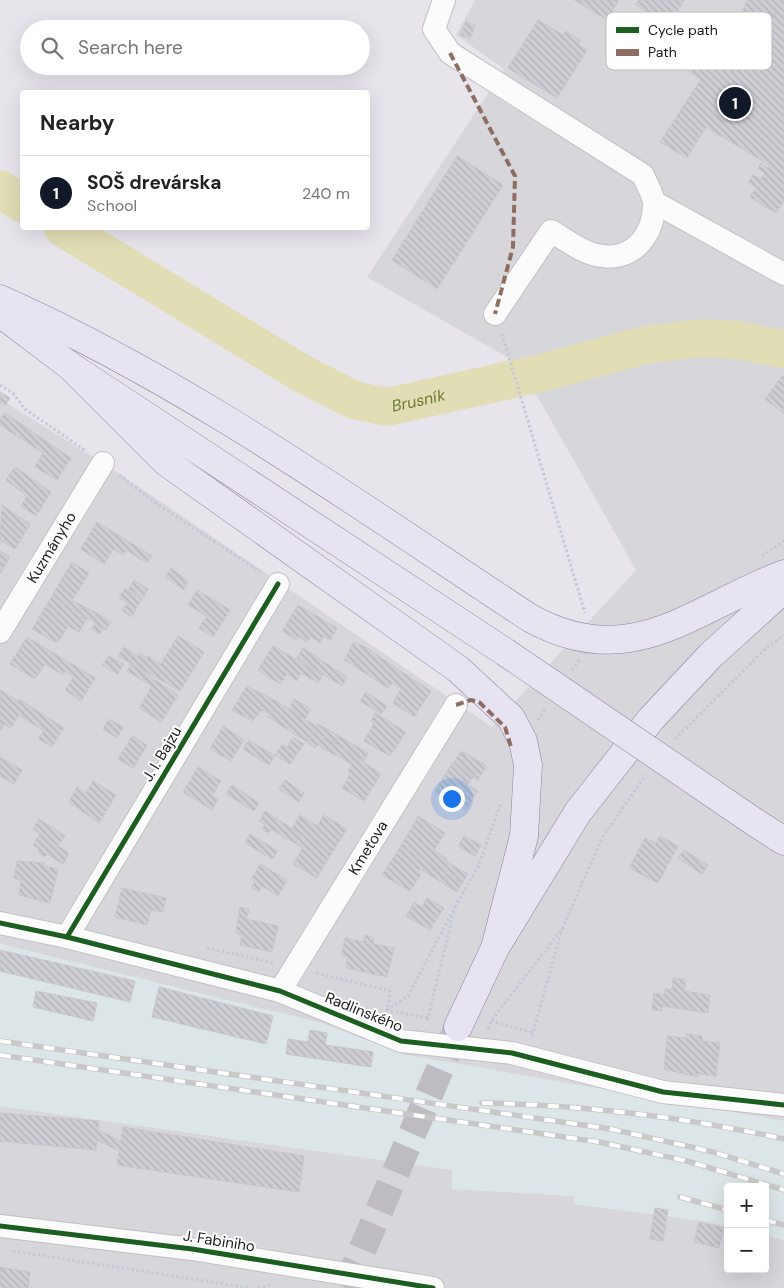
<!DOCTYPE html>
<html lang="en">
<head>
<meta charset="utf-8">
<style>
	:root { --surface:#fff; --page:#f2f2f2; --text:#222; --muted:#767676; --line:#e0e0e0; --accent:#111827 }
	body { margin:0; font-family:"DM Sans",sans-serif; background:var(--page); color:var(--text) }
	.controls { position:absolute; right:15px; bottom:15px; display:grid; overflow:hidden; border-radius:5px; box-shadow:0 5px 20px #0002 }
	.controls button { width:45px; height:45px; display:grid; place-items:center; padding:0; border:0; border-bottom:1px solid var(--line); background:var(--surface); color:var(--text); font:25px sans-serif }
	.you { position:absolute; left:451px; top:798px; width:18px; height:18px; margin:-12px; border:4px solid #fff; border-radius:50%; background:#1a73e8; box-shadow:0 0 0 8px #1a73e833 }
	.badge { display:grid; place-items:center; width:32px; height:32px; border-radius:50%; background:var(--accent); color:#fff; font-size:16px; font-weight:700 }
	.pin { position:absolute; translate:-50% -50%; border:2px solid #fff; box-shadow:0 1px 5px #0006 }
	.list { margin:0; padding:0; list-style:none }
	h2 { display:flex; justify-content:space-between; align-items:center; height:65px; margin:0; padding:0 20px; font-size:21px }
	h2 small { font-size:16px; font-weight:400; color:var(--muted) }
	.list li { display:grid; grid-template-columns:32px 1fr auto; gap:15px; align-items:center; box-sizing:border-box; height:75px; padding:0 20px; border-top:1px solid var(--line) }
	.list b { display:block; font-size:19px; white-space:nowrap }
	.list p { margin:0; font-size:16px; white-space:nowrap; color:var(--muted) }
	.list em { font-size:16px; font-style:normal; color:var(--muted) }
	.icon { flex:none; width:28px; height:28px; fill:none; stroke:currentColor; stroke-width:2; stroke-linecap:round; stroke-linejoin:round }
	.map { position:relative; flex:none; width:784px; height:1288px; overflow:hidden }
	.search { position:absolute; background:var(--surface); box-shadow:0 5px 20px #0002; left:20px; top:20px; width:350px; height:55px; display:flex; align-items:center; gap:12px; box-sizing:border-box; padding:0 18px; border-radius:28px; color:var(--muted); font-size:19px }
	.panel { position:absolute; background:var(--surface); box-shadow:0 5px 20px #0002; left:20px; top:90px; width:350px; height:140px; border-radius:5px }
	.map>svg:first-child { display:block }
</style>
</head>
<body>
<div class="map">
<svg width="784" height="1288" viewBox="0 0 784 1288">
	<defs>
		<pattern id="building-back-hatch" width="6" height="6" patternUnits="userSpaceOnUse" patternTransform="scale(1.25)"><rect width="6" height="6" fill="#cfced4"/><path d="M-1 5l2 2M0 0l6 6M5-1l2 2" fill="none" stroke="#b1b0b5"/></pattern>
	</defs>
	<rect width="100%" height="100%" fill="#e7e4ec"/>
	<g fill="#d7d6db">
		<polygon points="475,0 784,0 784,1121 401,1054 325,1024 0,944 0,399 117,472 492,727 636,570 519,364 367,277 504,69 456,35"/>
		<polygon points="0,1106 453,1170 453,1189 575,1196 574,1204 704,1221 728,1226 728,1269 765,1269 765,1235 784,1240 784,1288 0,1288"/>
	</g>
	<polygon fill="#dce6e8" points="0,944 325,1024 401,1054 784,1121 784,1240 765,1235 765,1187 728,1187 728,1226 704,1221 574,1204 574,1196 452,1189 452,1170 0,1106"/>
	<polygon fill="#d8d6da" points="527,203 574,235 504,339 457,308"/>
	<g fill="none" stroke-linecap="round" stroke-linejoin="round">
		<g stroke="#e1ddb5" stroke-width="38">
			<polyline points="0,189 22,203"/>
			<path id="s1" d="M63,228L301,373L354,400L387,407L541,373L645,345L701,338L737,340L784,349"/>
		</g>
	</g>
	<g fill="url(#building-back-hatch)" stroke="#c8c6cf">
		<polygon points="574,0 619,0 607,20"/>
		<polygon points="639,0 684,0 670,25 636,5"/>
		<polygon points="748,0 784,0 784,201 776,213 750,197 757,187 748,183 753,175 761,179 765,173 758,169 761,163 768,168 769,165 706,127 687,158 660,142 701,79 688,71 698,55 711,63"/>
		<polygon points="538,20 563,35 566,31 581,41 578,44 587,50 557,98 508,68"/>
		<polygon points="466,21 475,26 470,39 460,35"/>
		<polygon points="457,156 503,185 437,289 392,260"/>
		<polygon points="782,376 784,377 784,414 765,399"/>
		<polygon points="0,392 10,398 5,406 0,403"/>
		<polygon points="5,413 71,458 57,480 35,467 43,453 0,425 0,420"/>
		<polygon points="15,467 51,492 36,516 21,506 27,496 6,480"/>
		<polygon points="2,505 30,524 15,549 0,540"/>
		<polygon points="97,522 152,556 147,563 126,550 123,555 113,549 104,564 81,549"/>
		<polygon points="0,551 10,557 0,574"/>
		<polygon points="72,562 89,573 72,600 100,615 95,623 52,596"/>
		<polygon points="171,568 188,581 184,590 165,577"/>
		<polygon points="134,580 148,589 143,598 129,589"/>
		<polygon points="125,588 142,599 131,617 122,610 127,603 119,598"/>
		<polygon points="197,590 230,610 213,637 199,628 207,616 188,605"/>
		<polygon points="52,596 87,618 79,632 68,626 59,641 55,642 32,629"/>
		<polygon points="298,605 337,628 330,640 324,636 320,643 311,636 307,642 298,636 296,639 282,631"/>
		<polygon points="100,615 111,622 106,630 95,623"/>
		<polygon points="95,623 103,628 100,634 91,629"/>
		<polygon points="178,636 204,652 180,691 118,656 124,647 138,656 140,653 147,658 148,656 161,664"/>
		<polygon points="27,637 95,678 81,701 65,690 74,677 65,671 63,675 45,664 35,679 10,664"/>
		<polygon points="354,642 365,647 354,666 344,660"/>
		<polygon points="273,646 323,675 318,683 301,673 297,681 287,674 280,684 258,670"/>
		<polygon points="365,647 408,676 401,688 392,683 388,688 354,666"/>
		<polygon points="303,648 347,677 342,686 297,658"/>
		<polygon points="109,656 124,664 118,674 102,665"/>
		<polygon points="131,664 178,695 161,722 139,708 152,686 127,671"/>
		<polygon points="408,676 431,691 414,717 393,703"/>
		<polygon points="247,686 278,702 269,714 262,710 252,721 232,710"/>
		<polygon points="0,690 18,701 19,699 64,728 52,747 38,739 44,731 19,715 11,728 5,724 0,731"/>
		<polygon points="366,692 387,706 381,714 360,701"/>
		<polygon points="294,699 311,709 305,719 289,709"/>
		<polygon points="278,702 316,726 307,742 268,717"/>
		<polygon points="375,713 406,732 390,756 364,741 374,723 371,721"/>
		<polygon points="109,719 123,727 117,738 103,729"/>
		<polygon points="318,724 329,730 325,737 314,731"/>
		<polygon points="223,726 244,740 231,761 210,749"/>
		<polygon points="329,730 339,736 335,743 325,737"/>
		<polygon points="314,731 333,742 328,751 318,745 315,748 308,743"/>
		<polygon points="132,736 147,745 133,768 118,759"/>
		<polygon points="339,736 368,753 364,761 335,743"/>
		<polygon points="293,737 304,744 290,764 275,755 282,745 287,748"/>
		<polygon points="249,740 260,747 254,756 243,749"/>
		<polygon points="333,742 381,774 364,801 342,788 351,773 348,771 352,764 328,751"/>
		<polygon points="260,747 275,756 269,765 254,756"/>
		<polygon points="461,751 487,766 479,778 454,762"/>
		<polygon points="0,757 22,770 14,784 0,776"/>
		<polygon points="454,762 479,778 478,780 453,764"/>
		<polygon points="452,763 473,777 468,785 478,791 466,810 435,791"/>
		<polygon points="198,767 221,781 212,796 218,799 212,810 183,792"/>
		<polygon points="285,780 304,793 299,802 279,789"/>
		<polygon points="93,781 116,795 99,823 69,802 77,787 86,793"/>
		<polygon points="232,785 259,803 254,811 226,794"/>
		<polygon points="265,811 331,854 317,878 293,864 303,848 271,829 269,833 262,829 265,825 259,821"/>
		<polygon points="300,815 317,826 324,815 347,829 331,854 292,829"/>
		<polygon points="418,816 445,833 434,850 447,859 445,861 468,874 462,883 401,846"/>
		<polygon points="39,819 65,836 58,846 33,829"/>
		<polygon points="40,834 69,853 63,864 47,854 45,857 38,852 39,849 33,845"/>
		<polygon points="250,834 278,851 272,859 245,843"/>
		<polygon points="464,836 481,845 475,856 458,846"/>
		<polygon points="660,836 678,846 658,883 629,868 645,838 656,843"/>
		<polygon points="401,846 462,883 457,892 420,869 418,872 421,874 410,891 382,875"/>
		<polygon points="684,850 708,865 702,874 678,858"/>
		<polygon points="17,861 44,863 44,866 58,869 50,903 19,895 21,881 14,878"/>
		<polygon points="260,864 287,880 278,896 262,886 259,892 251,887 255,881 251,879"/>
		<polygon points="122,888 166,898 163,912 151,910 147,925 115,917"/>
		<polygon points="427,898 444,908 438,917 422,907"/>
		<polygon points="414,902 438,917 430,930 406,916"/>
		<polygon points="240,907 249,909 246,919 278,926 272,952 240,945 242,935 236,933"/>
		<polygon points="365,935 374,938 373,944 394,948 387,977 346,968 348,957 341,955 345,938 363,942"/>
		<polygon points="0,950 135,981 130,1002 0,971"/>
		<polygon points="673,978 686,980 684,991 710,995 708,1013 662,1006 662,1011 652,1010 654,993 664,995 665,989 672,989"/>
		<polygon points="159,987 273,1016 266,1044 152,1017"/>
		<polygon points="36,991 97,1003 93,1021 33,1007"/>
		<polygon points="310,1030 327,1033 325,1045 373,1052 371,1067 286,1054 288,1039 308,1042"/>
		<polygon points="686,1034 702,1036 702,1041 720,1043 716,1076 698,1074 698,1077 664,1069 667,1036 686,1038"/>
		<polygon points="0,1113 99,1121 98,1130 121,1141 123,1127 304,1156 299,1192 117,1165 119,1151 97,1140 96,1150 0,1141"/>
		<polygon points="655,1208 668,1210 663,1241 650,1239"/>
		<polygon points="699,1222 724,1228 719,1248 694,1242"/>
		<polygon points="0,1267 30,1272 28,1288 0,1288"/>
	</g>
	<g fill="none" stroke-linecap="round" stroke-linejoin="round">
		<polyline stroke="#bebcc2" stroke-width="28" stroke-dasharray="28 14" stroke-linecap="butt" points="346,1288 458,1027"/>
		<defs>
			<g id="minor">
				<path d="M444,0L434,29L450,53L643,175C646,183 654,195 654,204C654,233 635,260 603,256C585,255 566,240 551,231L495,314"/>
				<polyline points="654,202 784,274"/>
				<path id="s2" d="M0,632L103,463"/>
				<polyline points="0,923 67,937 280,991 401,1041 512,1053 663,1092 784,1105"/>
				<polyline points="67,937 278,584"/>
				<path id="s3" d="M280,991L456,705"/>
				<polyline points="0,1226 192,1249 433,1288"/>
			</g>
			<g id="major">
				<path d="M0,299C189,383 358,505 530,618C631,674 692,609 784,574"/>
				<polyline points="0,313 70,366 505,652"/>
				<polyline points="70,366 166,462 458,669 511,718 523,741 528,765 524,836 495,948"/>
				<polyline points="753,821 784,841"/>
				<polyline points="458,1027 495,948 578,812 651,719 711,655 784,589"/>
			</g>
		</defs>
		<use href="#minor" stroke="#c2c0c4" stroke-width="24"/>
		<use href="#major" stroke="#8d81a2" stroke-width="29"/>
		<g stroke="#c5c8d7" stroke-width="3" stroke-dasharray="2.5 2.5" stroke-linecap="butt">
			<polyline points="502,334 585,613"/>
			<polyline points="0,385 13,393 25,409 86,451"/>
			<polyline points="119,475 157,504 261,572"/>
			<polyline points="762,556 784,541"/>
			<polyline points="572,670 580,659"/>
			<polyline points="538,720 546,708"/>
			<polyline points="675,739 766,648 784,635"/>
			<polyline points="455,907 478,867 501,803"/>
			<polyline points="207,948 274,963"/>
			<polyline points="316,973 390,991 387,1013"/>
			<polyline points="386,1010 429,1018"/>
			<polyline points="387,1010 408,996 455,907 427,1022"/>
			<polyline points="491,1021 534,1033"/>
			<polyline points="488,1029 491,1021 562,929 603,836 646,775"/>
			<polyline points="532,1036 562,929"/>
			<polyline points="13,1251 250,1288"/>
			<polyline points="258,1288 270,1285"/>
		</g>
		<use href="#minor" stroke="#fbfbfc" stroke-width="22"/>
		<use href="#major" stroke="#e7e3f0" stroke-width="28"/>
		<defs>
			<g id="rail">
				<polyline points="0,1041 611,1129 713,1152 784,1174"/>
				<polyline points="0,1055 599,1142 687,1161 784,1190"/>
				<path d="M482,1103C583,1105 685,1117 784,1139"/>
				<polyline points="680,1197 728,1210"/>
				<polyline points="765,1220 784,1225"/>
			</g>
		</defs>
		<use href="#rail" stroke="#c8c8c9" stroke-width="5.5"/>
		<use href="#rail" stroke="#fff" stroke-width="4" stroke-dasharray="11" stroke-linecap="butt"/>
		<defs>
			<polyline id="major-bridge" points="505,652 753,821"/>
		</defs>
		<use href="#major-bridge" stroke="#8d81a2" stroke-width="29" stroke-linecap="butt"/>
		<use href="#major-bridge" stroke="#e7e3f0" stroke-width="28"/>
		<g stroke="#8d6e63" stroke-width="4" stroke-dasharray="8 4" stroke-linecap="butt">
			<polyline points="450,53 515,176 513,247 495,314"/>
			<polyline points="456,705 471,700 479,702 505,727 511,747"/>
		</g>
		<defs>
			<g id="cycleway">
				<polyline points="0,923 67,937 280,991 401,1041 512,1053 663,1092 784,1105"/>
				<polyline points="67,937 278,584"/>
				<polyline points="0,1226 192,1249 433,1288"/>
			</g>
		</defs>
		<use href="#cycleway" stroke="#fff" stroke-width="8"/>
		<use href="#cycleway" stroke="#1b5e20" stroke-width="5"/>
	</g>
	<g text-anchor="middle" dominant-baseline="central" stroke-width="4" stroke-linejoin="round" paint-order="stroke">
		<g font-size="15" fill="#1c1c1c" stroke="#fff">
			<text stroke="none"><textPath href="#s2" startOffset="99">Kuzmányho</textPath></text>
			<text transform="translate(162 754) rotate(-59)">J. I. Bajzu</text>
			<text stroke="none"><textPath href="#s3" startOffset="168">Kmeťova</textPath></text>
			<text transform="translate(364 1012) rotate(22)">Radlinského</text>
			<text transform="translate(219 1241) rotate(9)">J. Fabiniho</text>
		</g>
		<g font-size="16" font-style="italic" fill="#6c7a32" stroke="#fff">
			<text stroke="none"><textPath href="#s1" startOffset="404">Brusník</textPath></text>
		</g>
	</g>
	<rect x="606" y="12" width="166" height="58" rx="8" fill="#fff" stroke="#bbb" stroke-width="1"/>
	<rect x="616" y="27" width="23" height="6" fill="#1b5e20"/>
	<rect x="616" y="49" width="23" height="7" fill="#8d6e63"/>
	<g font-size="14" fill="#1c1c1c">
		<text x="648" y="35">Cycle path</text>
		<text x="648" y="57">Path</text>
	</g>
</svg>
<div class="controls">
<button>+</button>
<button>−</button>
</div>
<div class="you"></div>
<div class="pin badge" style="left:735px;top:103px">1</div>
<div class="search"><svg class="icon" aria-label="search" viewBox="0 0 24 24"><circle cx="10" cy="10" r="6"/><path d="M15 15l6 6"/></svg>Search here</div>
<section class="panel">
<h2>Nearby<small></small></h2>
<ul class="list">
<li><span class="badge">1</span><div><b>SOŠ drevárska</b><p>School</p></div><em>240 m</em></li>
</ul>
</section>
</div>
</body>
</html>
